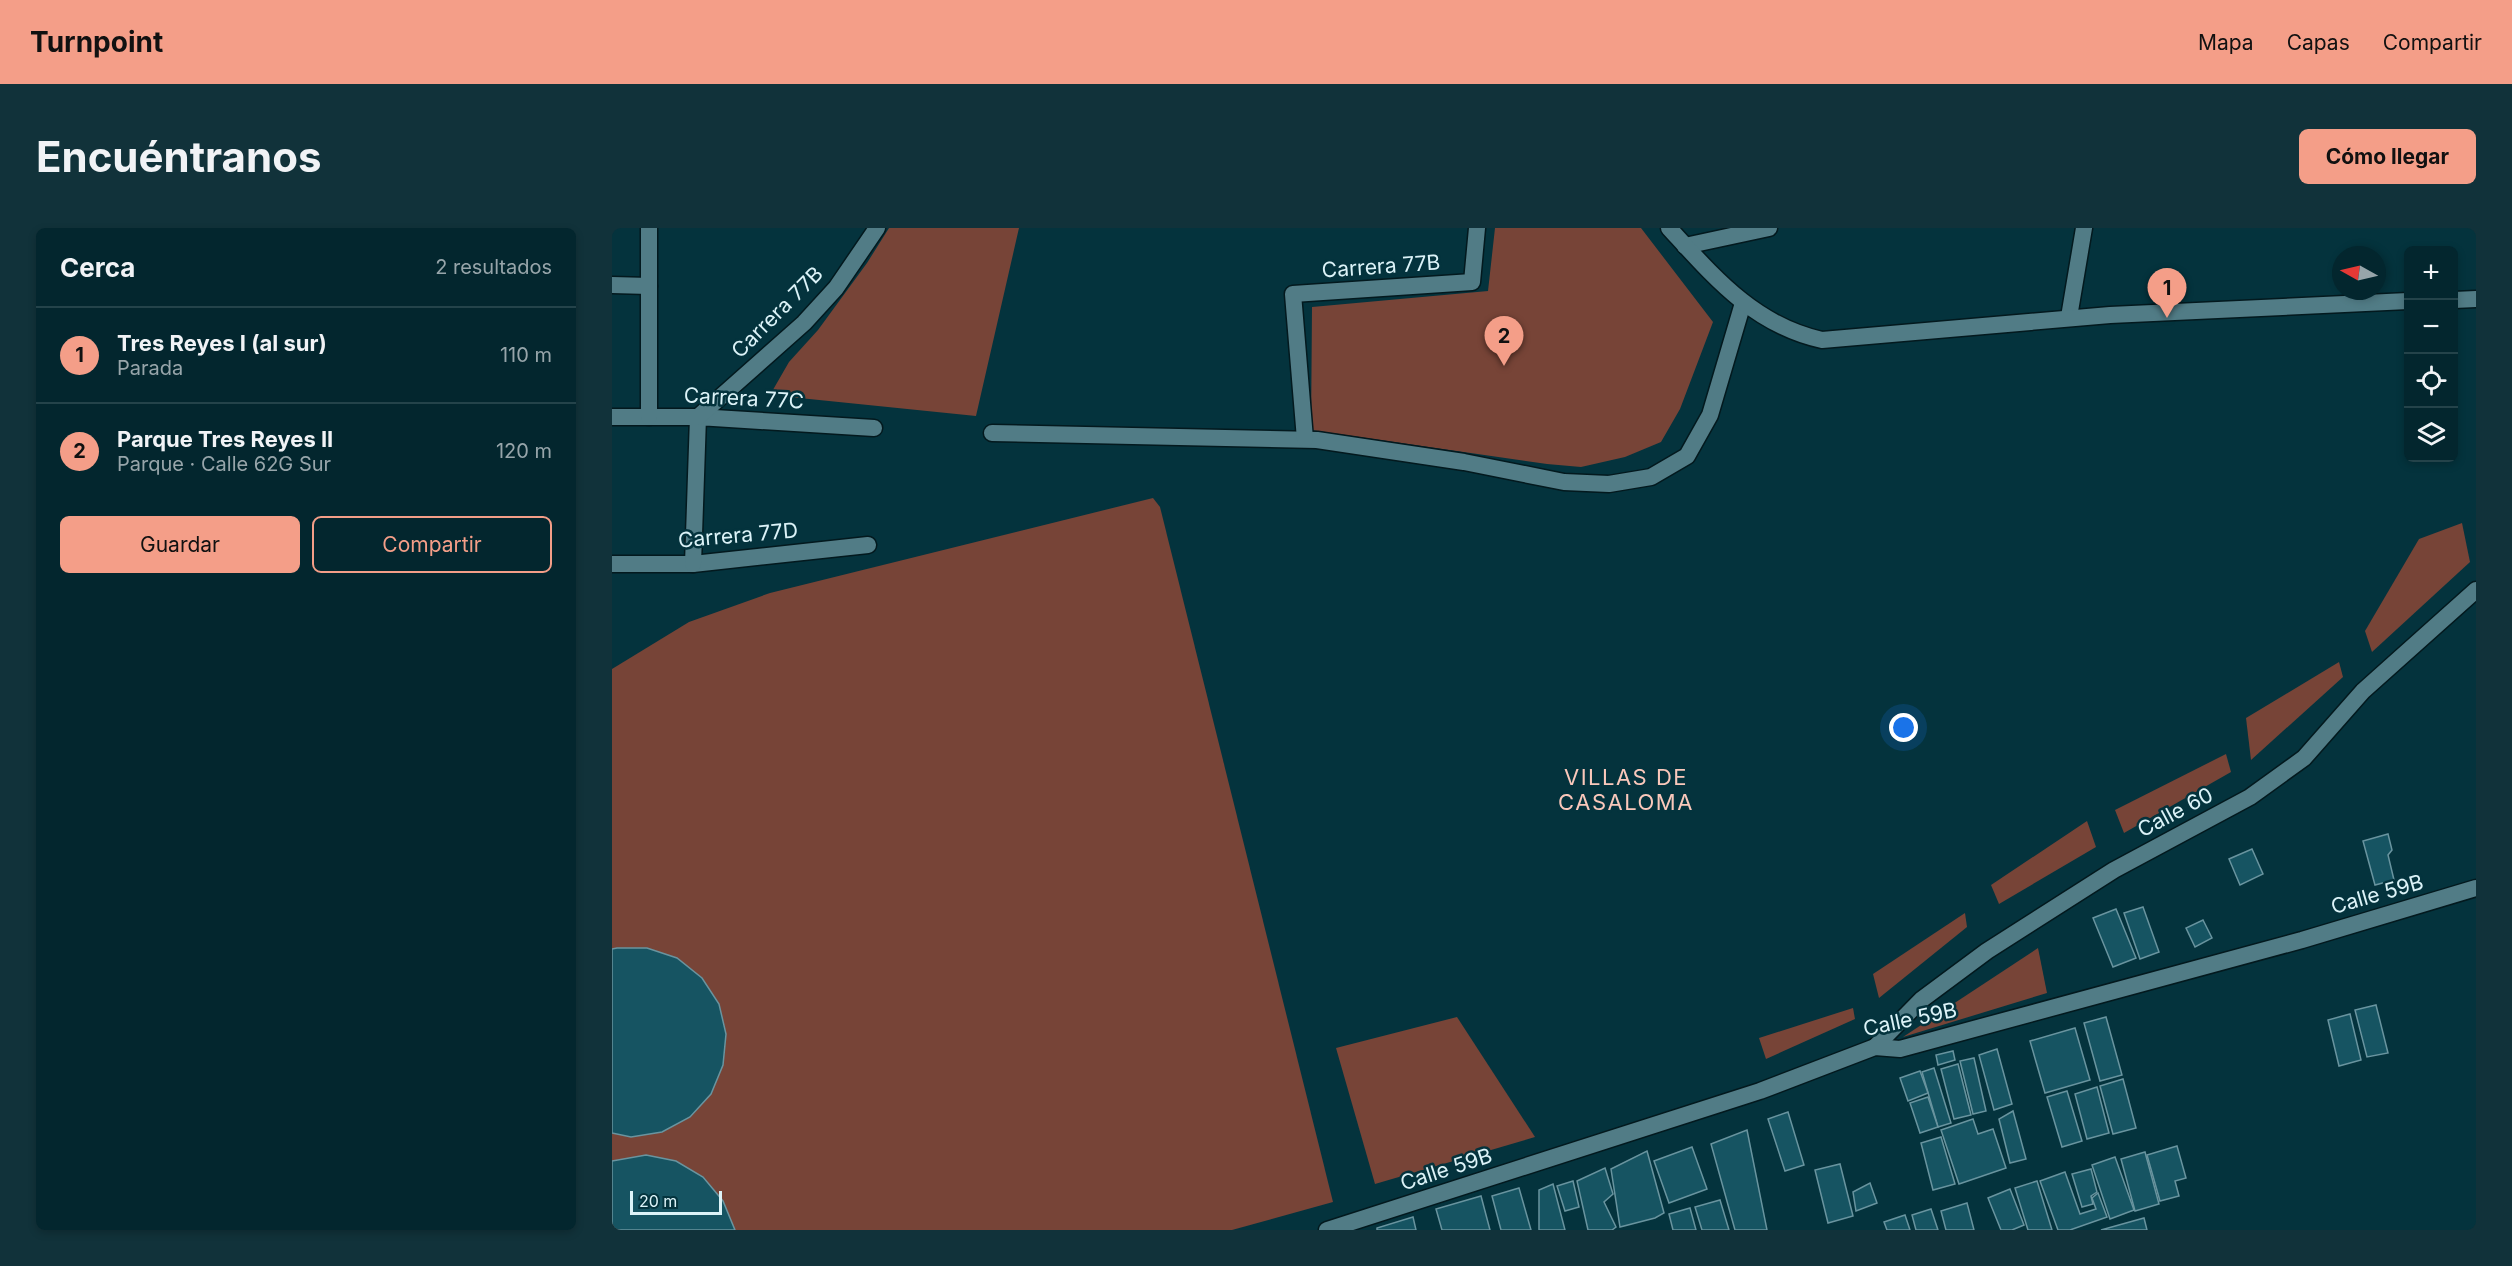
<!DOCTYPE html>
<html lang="es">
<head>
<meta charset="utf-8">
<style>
	:root { --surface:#03262e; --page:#11323a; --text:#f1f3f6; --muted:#97a5aa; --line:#24434a; --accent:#f49e88 }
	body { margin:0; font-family:Inter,sans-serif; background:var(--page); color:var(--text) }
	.controls { position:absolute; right:18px; top:18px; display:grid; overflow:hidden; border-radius:9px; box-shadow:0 3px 9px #0003 }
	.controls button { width:54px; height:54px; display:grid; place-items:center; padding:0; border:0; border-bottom:2px solid var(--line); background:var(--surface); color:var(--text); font:30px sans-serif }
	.compass { position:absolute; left:1720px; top:18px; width:54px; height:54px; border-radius:50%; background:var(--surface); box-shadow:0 3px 9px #0003; rotate:278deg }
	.scale { position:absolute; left:18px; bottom:15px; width:92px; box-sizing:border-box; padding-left:6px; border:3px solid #dcf3f8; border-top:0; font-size:16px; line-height:21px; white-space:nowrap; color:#dcf3f8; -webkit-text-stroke:4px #04333d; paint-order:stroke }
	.you { position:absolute; left:1292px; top:500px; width:21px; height:21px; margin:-15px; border:4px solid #fff; border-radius:50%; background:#1a73e8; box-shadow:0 0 0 9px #1a73e833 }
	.badge { display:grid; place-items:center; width:39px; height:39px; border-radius:50%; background:var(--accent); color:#111; font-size:20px; font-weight:700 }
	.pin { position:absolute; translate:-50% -50px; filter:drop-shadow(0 2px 3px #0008) }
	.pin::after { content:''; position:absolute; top:32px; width:21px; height:18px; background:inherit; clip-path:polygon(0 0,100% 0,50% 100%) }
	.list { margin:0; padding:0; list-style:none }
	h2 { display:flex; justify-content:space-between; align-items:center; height:78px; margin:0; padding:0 24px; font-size:26px }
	h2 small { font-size:20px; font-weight:400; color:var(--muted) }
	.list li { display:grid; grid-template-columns:39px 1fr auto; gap:18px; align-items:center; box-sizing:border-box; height:96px; padding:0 24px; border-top:2px solid var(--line) }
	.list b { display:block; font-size:22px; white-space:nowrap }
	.list p { margin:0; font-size:20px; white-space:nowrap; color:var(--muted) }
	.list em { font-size:20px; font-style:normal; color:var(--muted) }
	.actions { display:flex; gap:12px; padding:18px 24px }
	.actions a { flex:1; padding:14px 0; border:2px solid var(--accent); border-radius:9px; text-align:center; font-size:21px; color:var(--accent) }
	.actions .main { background:var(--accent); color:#111 }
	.icon { flex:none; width:33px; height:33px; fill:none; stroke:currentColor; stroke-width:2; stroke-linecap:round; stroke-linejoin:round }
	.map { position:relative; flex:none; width:1864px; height:1002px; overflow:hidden; border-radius:9px }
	header { display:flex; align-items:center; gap:36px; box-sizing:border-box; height:84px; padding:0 30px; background:var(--accent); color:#111 }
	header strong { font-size:28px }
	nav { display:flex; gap:33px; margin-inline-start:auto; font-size:21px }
	.intro { display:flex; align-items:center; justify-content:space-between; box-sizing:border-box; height:144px; padding:0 36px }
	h1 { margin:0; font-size:42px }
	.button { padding:15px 27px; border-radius:9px; background:var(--accent); color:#111; font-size:21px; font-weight:700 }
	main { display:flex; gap:36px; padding:0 36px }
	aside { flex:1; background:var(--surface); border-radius:9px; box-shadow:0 3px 9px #0003 }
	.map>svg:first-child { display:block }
</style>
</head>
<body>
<header>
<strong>Turnpoint</strong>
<nav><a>Mapa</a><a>Capas</a><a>Compartir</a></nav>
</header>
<div class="intro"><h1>Encuéntranos</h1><a class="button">Cómo llegar</a></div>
<main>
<aside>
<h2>Cerca<small>2 resultados</small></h2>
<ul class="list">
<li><span class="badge">1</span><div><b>Tres Reyes I (al sur)</b><p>Parada</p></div><em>110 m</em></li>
<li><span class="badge">2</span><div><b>Parque Tres Reyes II</b><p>Parque · Calle 62G Sur</p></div><em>120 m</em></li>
</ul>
<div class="actions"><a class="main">Guardar</a><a>Compartir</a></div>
</aside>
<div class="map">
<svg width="1864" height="1002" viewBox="0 0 1864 1002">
	<rect width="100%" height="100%" fill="#04333d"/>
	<g fill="#774437">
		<polygon points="277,0 407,0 364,188 158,167 177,134 206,102 255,35"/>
		<polygon points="883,0 1029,0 1101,94 1068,181 1049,214 1013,229 969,239 935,236 699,202 700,79 876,63"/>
		<polygon points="541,270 548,279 721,974 620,1002 0,1002 0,441 77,394 158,365"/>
		<polygon points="1850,295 1858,334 1760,424 1753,403 1807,311"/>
		<polygon points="1727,434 1731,449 1639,532 1634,490"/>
		<polygon points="1614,526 1619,544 1512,605 1503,582"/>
		<polygon points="1475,593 1484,619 1387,676 1379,657"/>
		<polygon points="1353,685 1355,699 1267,770 1261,746"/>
		<polygon points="1426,720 1435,765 1291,809"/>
		<polygon points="1241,780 1243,791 1154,831 1147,810"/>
		<polygon points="845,789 923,909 763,956 724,820"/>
	</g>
	<g fill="#165462" stroke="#69949f" stroke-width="1.5">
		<polygon points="1776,606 1780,622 1776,627 1782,652 1763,657 1751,613"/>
		<polygon points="1640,621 1651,646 1628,657 1617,631"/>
		<polygon points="1531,679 1547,724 1528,731 1512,685"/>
		<polygon points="1504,681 1524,730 1501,739 1481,690"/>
		<polygon points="1591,692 1600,710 1583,719 1574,700"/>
		<polygon points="5,720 35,720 65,730 90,750 107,776 114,806 111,837 99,866 78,889 50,904 19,909 0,905 0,721"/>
		<polygon points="1764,777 1776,825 1755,829 1743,782"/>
		<polygon points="1738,786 1749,832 1727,838 1716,792"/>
		<polygon points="1494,789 1510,847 1488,853 1472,795"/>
		<polygon points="1463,800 1478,852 1433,865 1418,813"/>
		<polygon points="1385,821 1400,876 1382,882 1367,827"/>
		<polygon points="1341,823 1343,832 1326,837 1324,827"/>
		<polygon points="1362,830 1374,883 1361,886 1348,833"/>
		<polygon points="1346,836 1359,887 1342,891 1329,841"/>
		<polygon points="1322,840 1339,895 1326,899 1310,844"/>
		<polygon points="1308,843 1316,865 1296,873 1288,850"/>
		<polygon points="1511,851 1524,900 1501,906 1488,858"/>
		<polygon points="1485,859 1497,905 1475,911 1463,866"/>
		<polygon points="1455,863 1470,913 1450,919 1435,869"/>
		<polygon points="1316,869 1326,899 1308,905 1298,875"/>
		<polygon points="1401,883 1414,931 1398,935 1387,891"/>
		<polygon points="1176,884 1192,937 1173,943 1156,891"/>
		<polygon points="1361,891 1366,906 1381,901 1394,940 1347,956 1329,902"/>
		<polygon points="1135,902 1155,1002 1123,1002 1099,916"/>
		<polygon points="1329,909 1343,956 1321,962 1309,915"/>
		<polygon points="1565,918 1574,950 1563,953 1567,968 1548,973 1535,927"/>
		<polygon points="1080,919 1095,961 1057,975 1042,933"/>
		<polygon points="1035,923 1052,985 1043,990 1008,999 999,941"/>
		<polygon points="1533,924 1547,976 1523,983 1509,931"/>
		<polygon points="34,927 64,933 91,949 111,973 123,1002 0,1002 0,933"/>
		<polygon points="1503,929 1522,982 1498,991 1480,937"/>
		<polygon points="1228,936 1241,988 1216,995 1203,942"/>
		<polygon points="993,940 1001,966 992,974 1004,999 1000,1002 976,1002 965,953"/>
		<polygon points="1479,941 1485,964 1479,968 1481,976 1470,979 1460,946"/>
		<polygon points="1453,944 1468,986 1484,981 1480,970 1486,965 1495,989 1458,1002 1446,1002 1428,953"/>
		<polygon points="961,953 967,979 953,983 945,958"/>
		<polygon points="1425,953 1440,1002 1416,1002 1403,960"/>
		<polygon points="1258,955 1265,975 1244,983 1241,964"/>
		<polygon points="941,956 953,1002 927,1002 927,962"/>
		<polygon points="907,960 919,1002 889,1002 880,968"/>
		<polygon points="1398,961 1412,997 1400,1002 1389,1002 1376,970"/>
		<polygon points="869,968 878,1002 830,1002 824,981"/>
		<polygon points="1108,972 1117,1002 1090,1002 1083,979"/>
		<polygon points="1355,975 1362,1002 1334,1002 1329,983"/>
		<polygon points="1078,980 1084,1002 1061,1002 1057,986"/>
		<polygon points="1319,981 1326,1002 1304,1002 1300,987"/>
		<polygon points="1293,987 1298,1002 1275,1002 1272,994"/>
		<polygon points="801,989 804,1002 765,1002 765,1000"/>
		<polygon points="1532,990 1535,1002 1489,1002"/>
	</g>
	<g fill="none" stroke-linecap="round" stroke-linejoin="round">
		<defs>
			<g id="minor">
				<polyline points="1073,18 1157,0"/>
				<polyline points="0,57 37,58"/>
				<polyline points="1457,89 1472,0"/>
				<polyline points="380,205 705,212 852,234 952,254 997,256 1039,249 1075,228 1098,187 1131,75"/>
				<polyline points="693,211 681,66 860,54 865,0"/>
				<polyline points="0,336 81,336 256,317"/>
				<polyline points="81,336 86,189 262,200"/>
				<polyline points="1263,819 1309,772 1375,723 1502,642 1638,569 1692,530 1751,463 1864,362"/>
				<polyline points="715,1002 1148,863 1263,819 1288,821 1690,712 1864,660"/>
			</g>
			<g id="tertiary">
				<path d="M1057,0C1102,49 1142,97 1210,112L1498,87L1796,73"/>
				<polyline points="1842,72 1864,71"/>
				<polyline points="0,189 86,189 192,95 224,60 265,0"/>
				<polyline points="37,189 37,0"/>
			</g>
		</defs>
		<use href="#minor" stroke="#03191e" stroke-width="19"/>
		<use href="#tertiary" stroke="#03191e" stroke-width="19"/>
		<use href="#minor" stroke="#517c86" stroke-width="16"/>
		<use href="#tertiary" stroke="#517c86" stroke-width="16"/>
	</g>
	<g text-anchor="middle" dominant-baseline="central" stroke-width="5" stroke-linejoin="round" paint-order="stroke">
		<g font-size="21" fill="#dcf3f8" stroke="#04333d">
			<text transform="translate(769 38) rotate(-4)">Carrera 77B</text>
			<text transform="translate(165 84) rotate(-45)">Carrera 77B</text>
			<text transform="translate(132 170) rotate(3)">Carrera 77C</text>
			<text transform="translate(126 307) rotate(-5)">Carrera 77D</text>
			<text transform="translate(1563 584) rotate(-28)">Calle 60</text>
			<text transform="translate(1765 666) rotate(-16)">Calle 59B</text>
			<text transform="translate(1298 791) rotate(-12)">Calle 59B</text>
			<text transform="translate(834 941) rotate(-18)">Calle 59B</text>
		</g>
		<g font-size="22" letter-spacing="1.5" fill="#fac8bb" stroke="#04333d">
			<text x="1014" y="549">VILLAS DE<tspan x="1014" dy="25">CASALOMA</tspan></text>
		</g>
	</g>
</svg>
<div class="controls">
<button>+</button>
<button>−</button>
<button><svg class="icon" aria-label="locate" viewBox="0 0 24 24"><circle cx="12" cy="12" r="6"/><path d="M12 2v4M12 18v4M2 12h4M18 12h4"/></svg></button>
<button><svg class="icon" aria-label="layers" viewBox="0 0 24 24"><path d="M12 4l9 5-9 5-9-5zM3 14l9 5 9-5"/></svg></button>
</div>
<svg class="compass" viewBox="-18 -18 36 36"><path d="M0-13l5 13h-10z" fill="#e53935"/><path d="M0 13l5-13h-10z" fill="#97a5aa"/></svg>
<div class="scale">20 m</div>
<div class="you"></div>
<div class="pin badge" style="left:1555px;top:90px">1</div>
<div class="pin badge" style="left:892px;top:138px">2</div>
</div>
</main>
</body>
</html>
